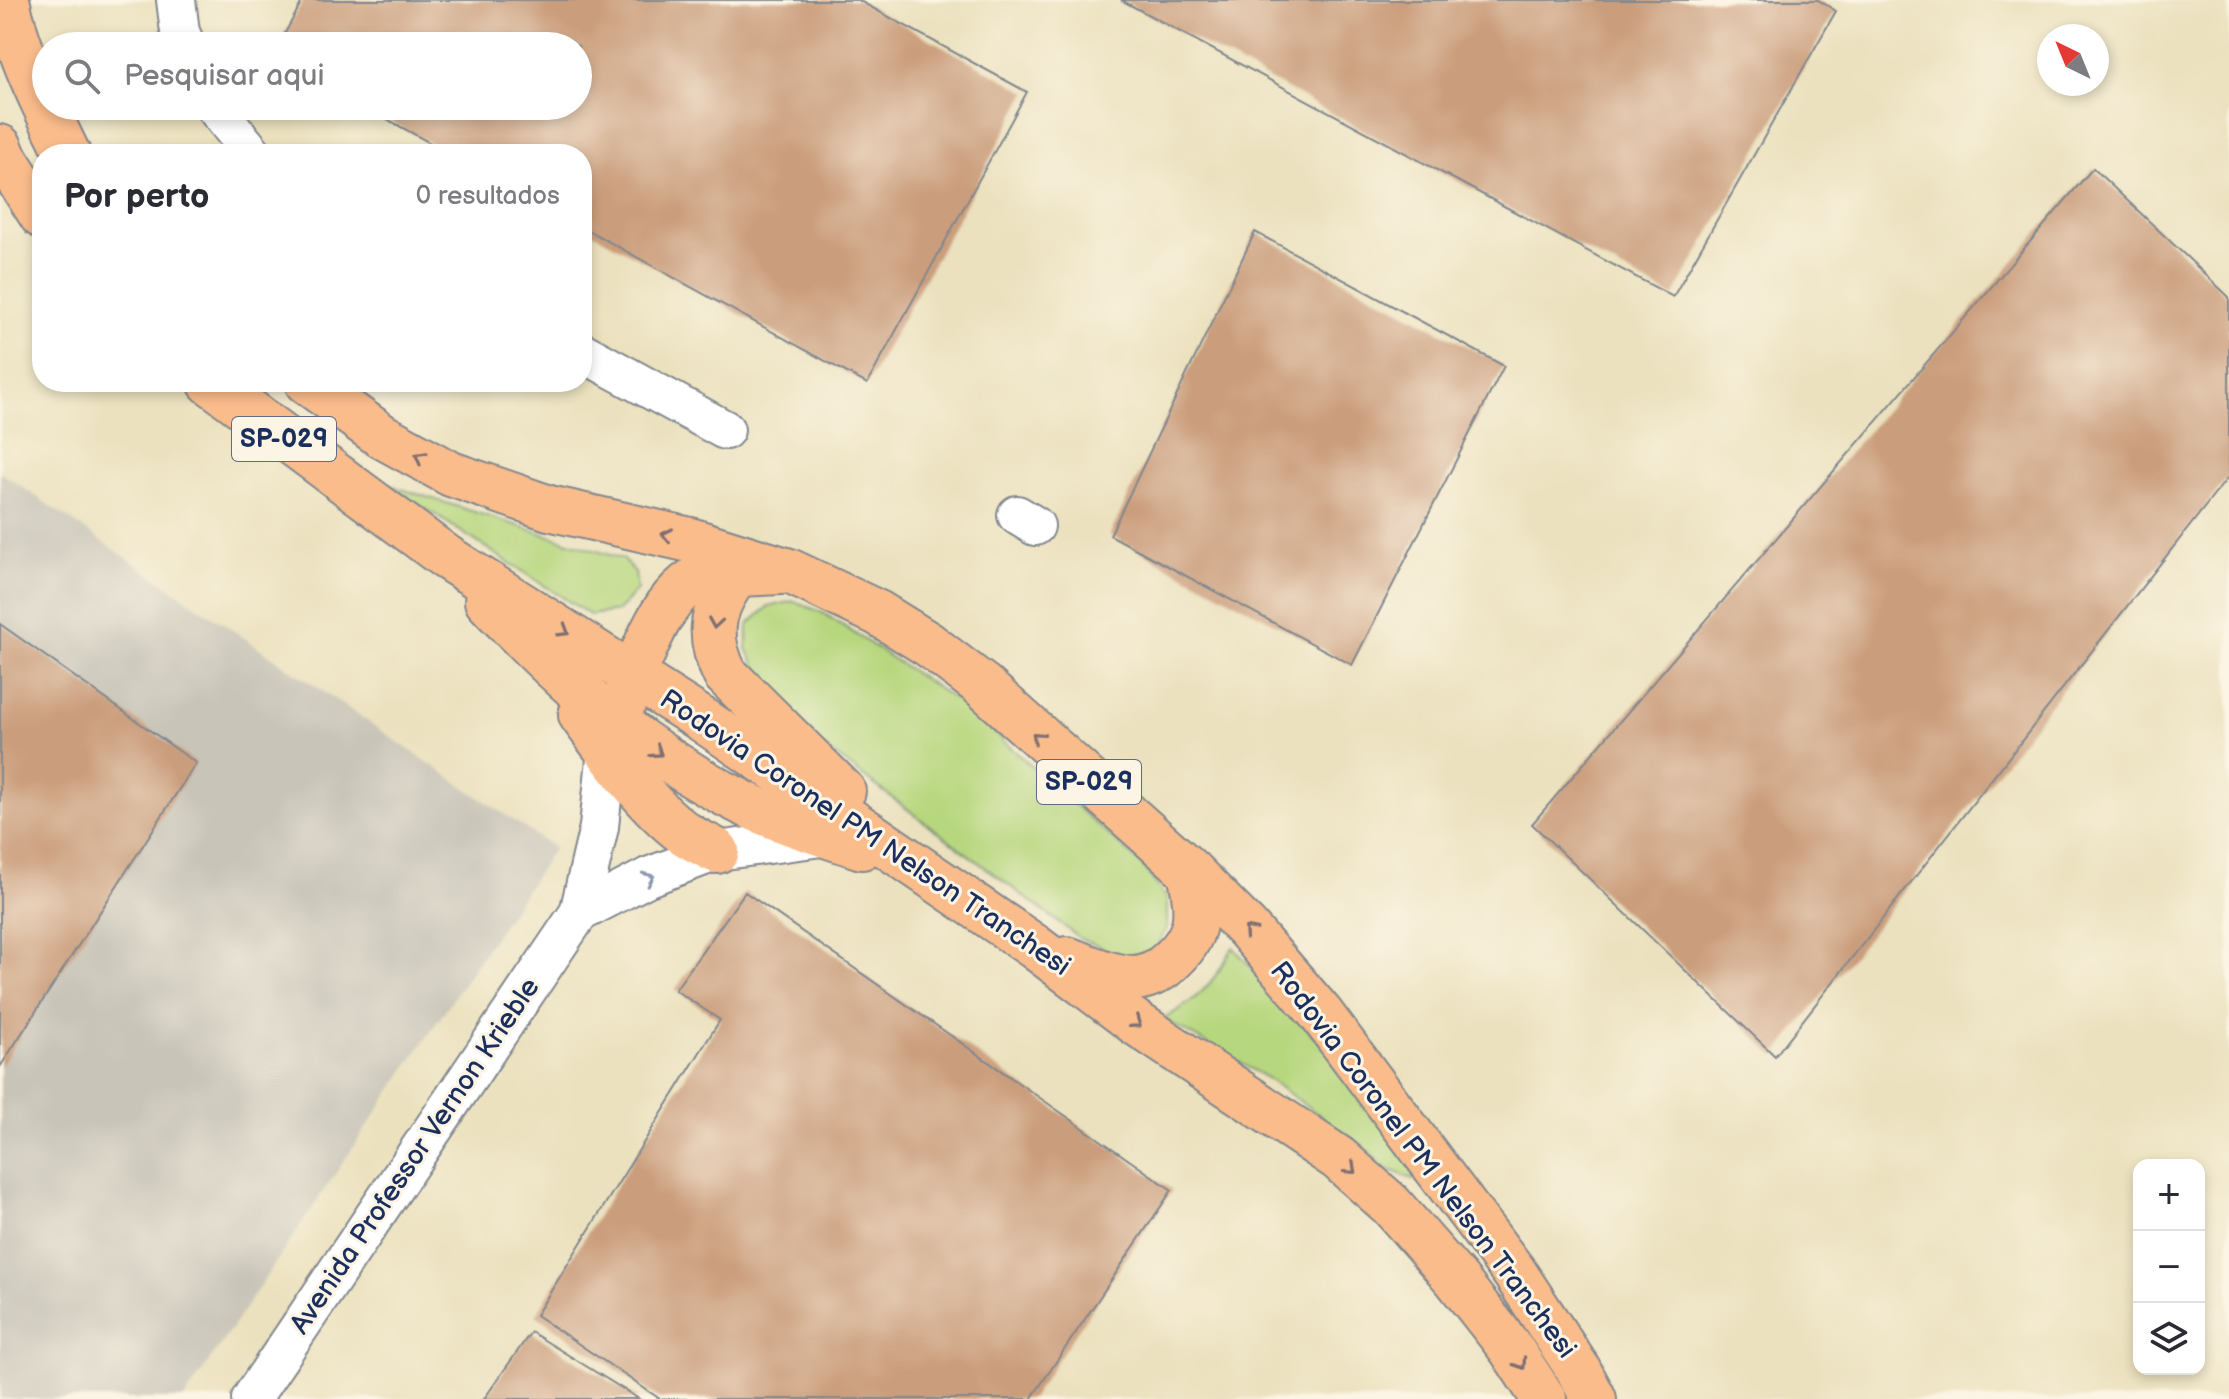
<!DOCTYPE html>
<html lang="pt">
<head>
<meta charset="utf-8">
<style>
	:root { --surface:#fff; --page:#f7f7f7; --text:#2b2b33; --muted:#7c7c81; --line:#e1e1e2 }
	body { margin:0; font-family:"Balsamiq Sans",sans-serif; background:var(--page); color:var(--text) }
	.controls { position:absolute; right:24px; bottom:24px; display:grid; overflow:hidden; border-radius:16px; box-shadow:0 4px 12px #0003 }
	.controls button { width:72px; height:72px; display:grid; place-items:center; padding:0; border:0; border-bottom:2px solid var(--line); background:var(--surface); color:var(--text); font:40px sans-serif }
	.compass { position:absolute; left:2037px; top:24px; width:72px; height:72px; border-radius:50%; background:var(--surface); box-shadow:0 4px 12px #0003; rotate:317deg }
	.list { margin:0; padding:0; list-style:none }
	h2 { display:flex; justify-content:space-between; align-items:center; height:104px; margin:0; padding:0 32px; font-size:34px }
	h2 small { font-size:26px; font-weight:400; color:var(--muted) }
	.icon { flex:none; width:44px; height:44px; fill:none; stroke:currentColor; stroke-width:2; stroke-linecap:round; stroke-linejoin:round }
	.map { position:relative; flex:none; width:2229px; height:1399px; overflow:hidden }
	.search { position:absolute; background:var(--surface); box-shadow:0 4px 12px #0003; left:32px; top:32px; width:560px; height:88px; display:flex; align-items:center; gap:20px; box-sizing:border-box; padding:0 28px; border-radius:44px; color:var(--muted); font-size:30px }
	.panel { position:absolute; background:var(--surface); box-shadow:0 4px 12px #0003; left:32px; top:144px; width:560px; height:248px; border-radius:32px }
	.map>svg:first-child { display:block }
</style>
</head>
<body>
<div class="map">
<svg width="2229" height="1399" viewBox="0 0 2229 1399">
	<rect width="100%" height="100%" fill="#fcf5e5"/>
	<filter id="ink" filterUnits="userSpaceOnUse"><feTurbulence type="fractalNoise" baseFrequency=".0125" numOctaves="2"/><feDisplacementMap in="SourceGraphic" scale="16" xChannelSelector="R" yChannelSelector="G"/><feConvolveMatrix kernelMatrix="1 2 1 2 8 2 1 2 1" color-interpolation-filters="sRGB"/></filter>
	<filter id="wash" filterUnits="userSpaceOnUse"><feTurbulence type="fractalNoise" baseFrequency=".006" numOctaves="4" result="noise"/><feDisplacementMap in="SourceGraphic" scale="32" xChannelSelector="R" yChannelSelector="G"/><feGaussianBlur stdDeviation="1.8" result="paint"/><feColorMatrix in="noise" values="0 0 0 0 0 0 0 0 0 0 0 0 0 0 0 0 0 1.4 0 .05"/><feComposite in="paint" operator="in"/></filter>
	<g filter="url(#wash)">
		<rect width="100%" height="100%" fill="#ebe1be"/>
		<polygon fill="#c8c4b8" points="0,472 554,848 184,1399 0,1399"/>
		<g fill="#b7d77e" stroke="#69836e" stroke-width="2">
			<polygon points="389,485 623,559 635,572 637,590 618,611 590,615"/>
			<polygon points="794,601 823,613 963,705 1141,864 1167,899 1167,928 1155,948 1128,958 1081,939 815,740 760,674 747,649 748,625 768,607"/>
			<path d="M1233,947L1342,1067L1427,1185L1385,1168L1367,1149L1270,1080L1164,1019C1200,998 1214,983 1233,947Z"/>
		</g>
		<g id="blocks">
			<g fill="#ca9d7b">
				<polygon points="303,0 858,0 1027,92 867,384 582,227 582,154 450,154 363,106 578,106 578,46 278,46"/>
				<polygon points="1121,0 1818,0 1836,11 1673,297"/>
				<polygon points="2093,168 2229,297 2229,476 1775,1056 1532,824"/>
				<polygon points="1255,232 1504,366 1352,665 1110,535"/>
				<polygon points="0,624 196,763 0,1067"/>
				<polygon points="745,892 1172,1190 1031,1399 660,1399 536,1315 720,1020 675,990"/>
				<polygon points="531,1332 639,1399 484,1399"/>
			</g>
		</g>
	</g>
	<g filter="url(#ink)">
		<use href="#blocks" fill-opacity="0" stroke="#83888e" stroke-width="2"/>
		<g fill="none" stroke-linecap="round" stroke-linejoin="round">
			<defs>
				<g id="minor">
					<polyline points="176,0 180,32 186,46"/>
					<polyline points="214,106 253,154"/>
					<polyline points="582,352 725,430"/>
					<polyline points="1017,515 1035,526"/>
					<polyline points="579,913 648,877 717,851 829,836"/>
					<polyline points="251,1399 579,913 599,827 607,750"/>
				</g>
				<g id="highway">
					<path d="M7,0C18,55 44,104 68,154"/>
					<polyline points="0,147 4,157 42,216"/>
					<polyline points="210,382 446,557 703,720 1035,947 1136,1023 1338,1158 1391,1205 1456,1279 1511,1349 1544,1399"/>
					<polyline points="307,382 382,436 451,474 549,508 690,540 789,571 878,613 928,644 982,685 1190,871 1247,928 1321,1014 1514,1272 1578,1369 1594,1399"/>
					<path d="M782,572L738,574C711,607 706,636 725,674L843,791"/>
					<path d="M487,601C566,685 652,762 758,810C791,825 827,835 862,847"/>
					<path d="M624,702C640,661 663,582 713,572C721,570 730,573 738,574"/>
					<path d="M581,715C609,753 646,805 684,833C694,840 706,845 717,851"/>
					<path d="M1067,959C1088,967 1110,977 1133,978C1144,978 1158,972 1166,965C1202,935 1198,913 1190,871"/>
				</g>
			</defs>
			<use href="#minor" stroke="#83888e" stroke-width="42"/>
			<use href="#highway" stroke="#83888e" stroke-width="48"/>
			<use href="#minor" stroke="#fff" stroke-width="38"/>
			<use href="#highway" stroke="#fabc8b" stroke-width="44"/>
		</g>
		<defs><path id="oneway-chevron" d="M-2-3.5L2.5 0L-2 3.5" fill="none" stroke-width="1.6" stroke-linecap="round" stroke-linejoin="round" transform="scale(2)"/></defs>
		<g stroke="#7f6e72">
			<use href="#oneway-chevron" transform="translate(420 457) rotate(-151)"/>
			<use href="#oneway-chevron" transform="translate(667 535) rotate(-168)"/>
			<use href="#oneway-chevron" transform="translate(715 623) rotate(99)"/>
			<use href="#oneway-chevron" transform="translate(564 631) rotate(32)"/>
			<use href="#oneway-chevron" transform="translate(1037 737) rotate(-138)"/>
			<use href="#oneway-chevron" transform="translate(657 752) rotate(34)"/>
			<use href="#oneway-chevron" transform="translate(1249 931) rotate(-132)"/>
			<use href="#oneway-chevron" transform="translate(1136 1023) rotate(35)"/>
			<use href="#oneway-chevron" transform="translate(1351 1169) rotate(42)"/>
			<use href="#oneway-chevron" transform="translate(1521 1364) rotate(56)"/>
		</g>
		<use stroke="#8d97ae" href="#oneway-chevron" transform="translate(649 878) rotate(-24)"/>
	</g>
	<g text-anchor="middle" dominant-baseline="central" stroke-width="6" stroke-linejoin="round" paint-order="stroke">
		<g fill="#fcf5e5" stroke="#5e6a86" stroke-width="2">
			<rect x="232" y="417" width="104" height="44" rx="6"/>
			<rect x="1037" y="760" width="104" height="44" rx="6"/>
		</g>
		<g font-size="26" font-weight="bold" fill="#1b2f5e">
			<text x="284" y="439">SP-029</text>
			<text x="1089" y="782">SP-029</text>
		</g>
		<g font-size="28" fill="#1b2f5e" stroke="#fcf5e5">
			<text transform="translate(865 833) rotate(34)">Rodovia Coronel PM Nelson Tranchesi</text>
			<text transform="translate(415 1156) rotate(-56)">Avenida Professor Vernon Krieble</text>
			<text transform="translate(1423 1160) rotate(53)">Rodovia Coronel PM Nelson Tranchesi</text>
		</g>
	</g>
</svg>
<div class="controls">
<button>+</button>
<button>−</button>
<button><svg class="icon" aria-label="layers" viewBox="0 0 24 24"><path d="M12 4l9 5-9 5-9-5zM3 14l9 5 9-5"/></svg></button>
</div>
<svg class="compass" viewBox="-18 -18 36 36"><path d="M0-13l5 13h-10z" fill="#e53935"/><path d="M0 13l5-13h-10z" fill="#7c7c81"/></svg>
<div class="search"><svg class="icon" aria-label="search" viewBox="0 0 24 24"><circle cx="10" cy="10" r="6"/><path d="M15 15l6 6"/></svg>Pesquisar aqui</div>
<section class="panel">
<h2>Por perto<small>0 resultados</small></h2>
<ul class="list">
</ul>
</section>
</div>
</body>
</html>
